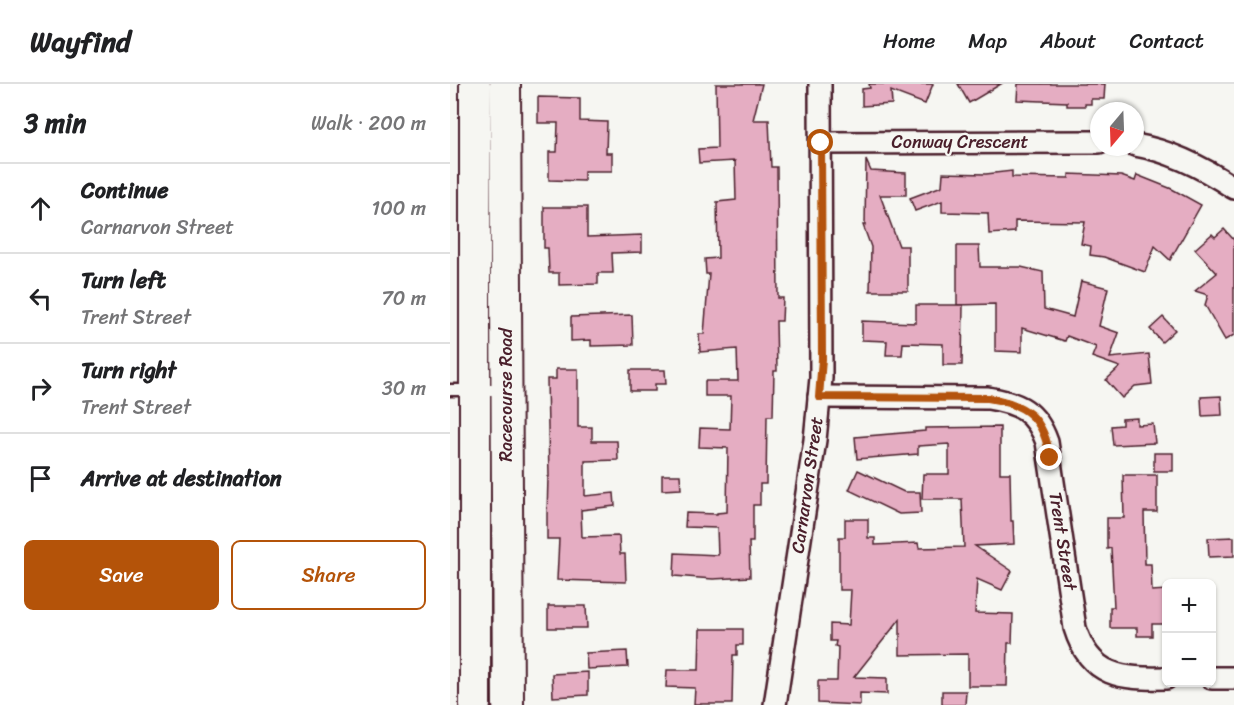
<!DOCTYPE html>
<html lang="en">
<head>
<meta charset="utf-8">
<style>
	:root { --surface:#fff; --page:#f2f2f2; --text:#202124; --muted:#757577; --line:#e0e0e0; --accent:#b45309 }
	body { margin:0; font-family:Sriracha,sans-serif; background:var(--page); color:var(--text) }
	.controls { position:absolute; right:18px; bottom:18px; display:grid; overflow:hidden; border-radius:9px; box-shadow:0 2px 4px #0004 }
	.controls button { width:54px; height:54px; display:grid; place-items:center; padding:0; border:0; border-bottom:2px solid var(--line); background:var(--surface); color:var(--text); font:30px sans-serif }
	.compass { position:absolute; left:640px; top:18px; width:54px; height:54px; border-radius:50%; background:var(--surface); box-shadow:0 2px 4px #0004; rotate:199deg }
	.stop { position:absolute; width:18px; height:18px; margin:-14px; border:4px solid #b45309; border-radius:50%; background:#fff }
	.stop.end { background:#b45309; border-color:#fff; box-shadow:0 2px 6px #0008 }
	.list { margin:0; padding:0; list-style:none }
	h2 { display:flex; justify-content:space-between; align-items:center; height:78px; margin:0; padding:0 24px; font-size:26px }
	h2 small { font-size:20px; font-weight:400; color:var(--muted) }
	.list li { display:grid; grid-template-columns:39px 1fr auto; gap:18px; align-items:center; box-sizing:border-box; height:90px; padding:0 24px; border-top:2px solid var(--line) }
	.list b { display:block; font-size:22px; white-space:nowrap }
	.list p { margin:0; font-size:20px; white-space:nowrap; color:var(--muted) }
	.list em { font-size:20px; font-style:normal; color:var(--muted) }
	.actions { display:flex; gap:12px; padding:18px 24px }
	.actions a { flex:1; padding:14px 0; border:2px solid var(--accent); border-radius:9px; text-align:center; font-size:21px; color:var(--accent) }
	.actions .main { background:var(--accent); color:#fff }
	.icon { flex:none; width:33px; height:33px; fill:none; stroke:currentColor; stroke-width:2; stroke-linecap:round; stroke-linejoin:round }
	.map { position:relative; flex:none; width:784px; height:621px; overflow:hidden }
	header { display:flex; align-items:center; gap:36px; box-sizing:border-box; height:84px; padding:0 30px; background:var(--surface); border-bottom:2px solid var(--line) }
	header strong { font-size:28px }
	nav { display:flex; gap:33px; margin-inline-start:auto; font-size:21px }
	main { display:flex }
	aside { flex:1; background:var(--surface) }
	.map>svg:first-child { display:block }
</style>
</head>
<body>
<header>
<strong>Wayfind</strong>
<nav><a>Home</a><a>Map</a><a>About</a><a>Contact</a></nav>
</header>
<main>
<aside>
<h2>3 min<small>Walk · 200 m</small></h2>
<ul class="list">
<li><svg class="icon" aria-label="ahead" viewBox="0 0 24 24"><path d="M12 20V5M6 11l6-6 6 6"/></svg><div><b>Continue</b><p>Carnarvon Street</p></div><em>100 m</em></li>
<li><svg class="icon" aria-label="left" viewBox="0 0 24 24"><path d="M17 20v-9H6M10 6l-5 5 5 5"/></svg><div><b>Turn left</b><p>Trent Street</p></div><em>70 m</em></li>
<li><svg class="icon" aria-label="right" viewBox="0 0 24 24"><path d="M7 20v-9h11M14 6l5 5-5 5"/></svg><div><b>Turn right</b><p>Trent Street</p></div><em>30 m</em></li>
<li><svg class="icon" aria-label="arrive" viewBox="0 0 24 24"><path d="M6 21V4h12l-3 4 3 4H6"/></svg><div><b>Arrive at destination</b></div></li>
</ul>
<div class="actions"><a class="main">Save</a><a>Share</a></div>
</aside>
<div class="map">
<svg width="784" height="621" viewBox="0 0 784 621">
	<rect width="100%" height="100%" fill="#f6f6f2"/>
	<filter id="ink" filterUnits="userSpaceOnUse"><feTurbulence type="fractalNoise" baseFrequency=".0167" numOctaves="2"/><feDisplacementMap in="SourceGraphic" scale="12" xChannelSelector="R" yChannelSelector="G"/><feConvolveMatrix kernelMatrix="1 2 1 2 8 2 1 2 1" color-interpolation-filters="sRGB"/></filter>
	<g filter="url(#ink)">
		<g fill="#e5adc2" stroke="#4a1f2b" stroke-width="1.5">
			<polygon points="266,0 312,0 303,36 319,36 321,83 327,83 328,214 333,214 332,237 326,237 327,287 324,287 323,332 317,332 316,400 310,400 310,421 303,421 303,458 299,458 300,493 263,495 224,492 225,469 268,471 267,444 235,443 236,429 267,430 267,429 277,428 278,364 249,363 250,344 280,345 281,312 255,312 255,297 288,297 287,265 250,268 249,250 254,250 259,190 256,190 255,175 268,174 267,118 286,116 285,77 249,79 248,65 267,64"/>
			<polygon points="419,0 483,0 475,20 441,7 442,20 412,22 412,5 420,4"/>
			<polygon points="508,0 551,0 519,19"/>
			<polygon points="568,0 655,0 654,15 641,15 641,20 635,20 635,22 617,22 617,18 567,16"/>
			<polygon points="88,13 130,14 130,37 157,38 156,69 162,69 162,87 134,87 134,97 99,96 99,68 107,68 108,39 88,39"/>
			<polygon points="416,76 421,87 456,89 456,111 430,111 449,162 458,162 458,207 420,207 421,163 413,141 415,141"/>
			<polygon points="562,87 562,93 619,94 619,90 671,92 685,97 687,91 722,105 751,121 720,176 705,162 695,188 654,173 640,171 641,162 631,160 635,138 565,137 565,148 539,150 538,129 492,128 492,117 465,127 460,114 492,102 493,89 536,90"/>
			<polygon points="94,123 137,123 137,153 192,151 192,168 162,169 163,189 148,189 148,200 109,201 109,189 99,189 98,164 94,164"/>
			<polygon points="774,145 784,156 784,251 775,256 755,221 758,211 745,207 767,189 745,165 762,150 765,153"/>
			<polygon points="507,162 529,162 530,183 571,183 593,188 594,225 623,233 631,197 658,204 649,242 669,249 660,274 699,270 702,300 685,302 672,314 656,296 670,283 642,273 646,263 617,252 615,257 572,244 572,268 545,267 545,220 507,221"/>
			<polygon points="466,221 513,221 512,281 493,281 493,260 453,259 452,271 436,271 437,257 412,256 412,237 466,239"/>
			<polygon points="182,231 183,261 141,262 141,256 121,257 121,233"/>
			<polygon points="713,233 725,246 712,258 700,245"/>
			<polygon points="106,285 128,285 128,343 142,343 142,357 167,357 168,376 135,377 135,412 164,409 165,422 131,426 132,453 169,452 170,470 175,470 176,498 107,496 109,455 97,455 97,431 98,393 99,393 97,295 106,295"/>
			<polygon points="180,286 215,286 216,300 205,300 205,307 180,307"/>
			<polygon points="771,312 772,331 752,332 751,313"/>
			<polygon points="687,334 687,341 703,340 705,359 663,361 661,342 672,341 672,335"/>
			<polygon points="550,343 550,389 560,389 561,437 563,437 564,460 525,462 562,487 552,506 527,495 525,529 563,530 562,559 558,559 557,602 518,602 518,570 450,571 450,535 404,593 437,594 437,610 410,609 410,621 368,619 368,597 387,597 388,563 385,562 386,557 380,557 380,540 399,541 401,506 389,506 389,453 395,453 395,435 418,435 418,454 425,454 425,461 468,459 469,464 514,463 512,415 472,415 473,390 499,390 499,360 468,362 468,370 407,375 405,353 475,347 475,344"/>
			<rect x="704" y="369" width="19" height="18"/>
			<polygon points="408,386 454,408 470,408 471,429 449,430 399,406"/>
			<polygon points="212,391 230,391 231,405 212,406"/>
			<polygon points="673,391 707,391 707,428 694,428 695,480 701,480 702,507 717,506 717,540 702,540 702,552 687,552 687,544 660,544 660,523 664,523 661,464 657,465 657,434 674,434"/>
			<polygon points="784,453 784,472 759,473 758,454"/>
			<polygon points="98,522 136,522 137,544 98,544"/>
			<polygon points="250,545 293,545 293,561 287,561 287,571 283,571 282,620 244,620 245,604 216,603 217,586 249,586"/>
			<polygon points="177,567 178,583 137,585 136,569"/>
			<polygon points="138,588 138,611 103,613 102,590"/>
			<polygon points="492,607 516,607 515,621 492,621"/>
		</g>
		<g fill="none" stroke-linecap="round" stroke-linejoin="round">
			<defs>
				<polyline id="lane" points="0,306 56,306"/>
				<g id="street">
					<polyline points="371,59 649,58"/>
					<path d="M685,61C721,67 754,84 784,104"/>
					<path d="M369,313L538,314C569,319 586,327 597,358L625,544C640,593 672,595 716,594"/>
					<polyline points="762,594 784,594"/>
					<polyline points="325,621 365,356 371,294 370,0"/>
				</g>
				<g id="secondary">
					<polyline points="25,0 25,621"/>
					<polyline points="55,0 58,621"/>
				</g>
			</defs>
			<use href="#lane" stroke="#4a1f2b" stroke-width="15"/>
			<use href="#street" stroke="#4a1f2b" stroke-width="26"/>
			<use href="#secondary" stroke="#4a1f2b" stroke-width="34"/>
			<use href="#lane" stroke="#f6f6f2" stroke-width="10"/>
			<use href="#street" stroke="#f6f6f2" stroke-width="21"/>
			<use href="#secondary" stroke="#f6f6f2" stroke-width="30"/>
		</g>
	</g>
	<g fill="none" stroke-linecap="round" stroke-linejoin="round" filter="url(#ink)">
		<path stroke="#b45309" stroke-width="8" d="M371,59L372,275L369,313L538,314C577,320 594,334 600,374"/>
	</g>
	<g text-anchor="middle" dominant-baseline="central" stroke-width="4.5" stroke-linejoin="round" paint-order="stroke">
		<g font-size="18" fill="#4a1f2b" stroke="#f6f6f2">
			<text x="510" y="58">Conway Crescent</text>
			<text transform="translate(56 311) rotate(-90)">Racecourse Road</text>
			<text transform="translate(357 401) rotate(-82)">Carnarvon Street</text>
			<text transform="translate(613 457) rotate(81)">Trent Street</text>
		</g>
	</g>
</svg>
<div class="controls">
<button>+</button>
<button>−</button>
</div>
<svg class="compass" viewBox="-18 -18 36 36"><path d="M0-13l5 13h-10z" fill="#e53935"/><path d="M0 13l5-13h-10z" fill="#757577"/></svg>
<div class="stop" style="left:371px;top:59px"></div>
<div class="stop end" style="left:600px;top:374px"></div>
</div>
</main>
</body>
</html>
